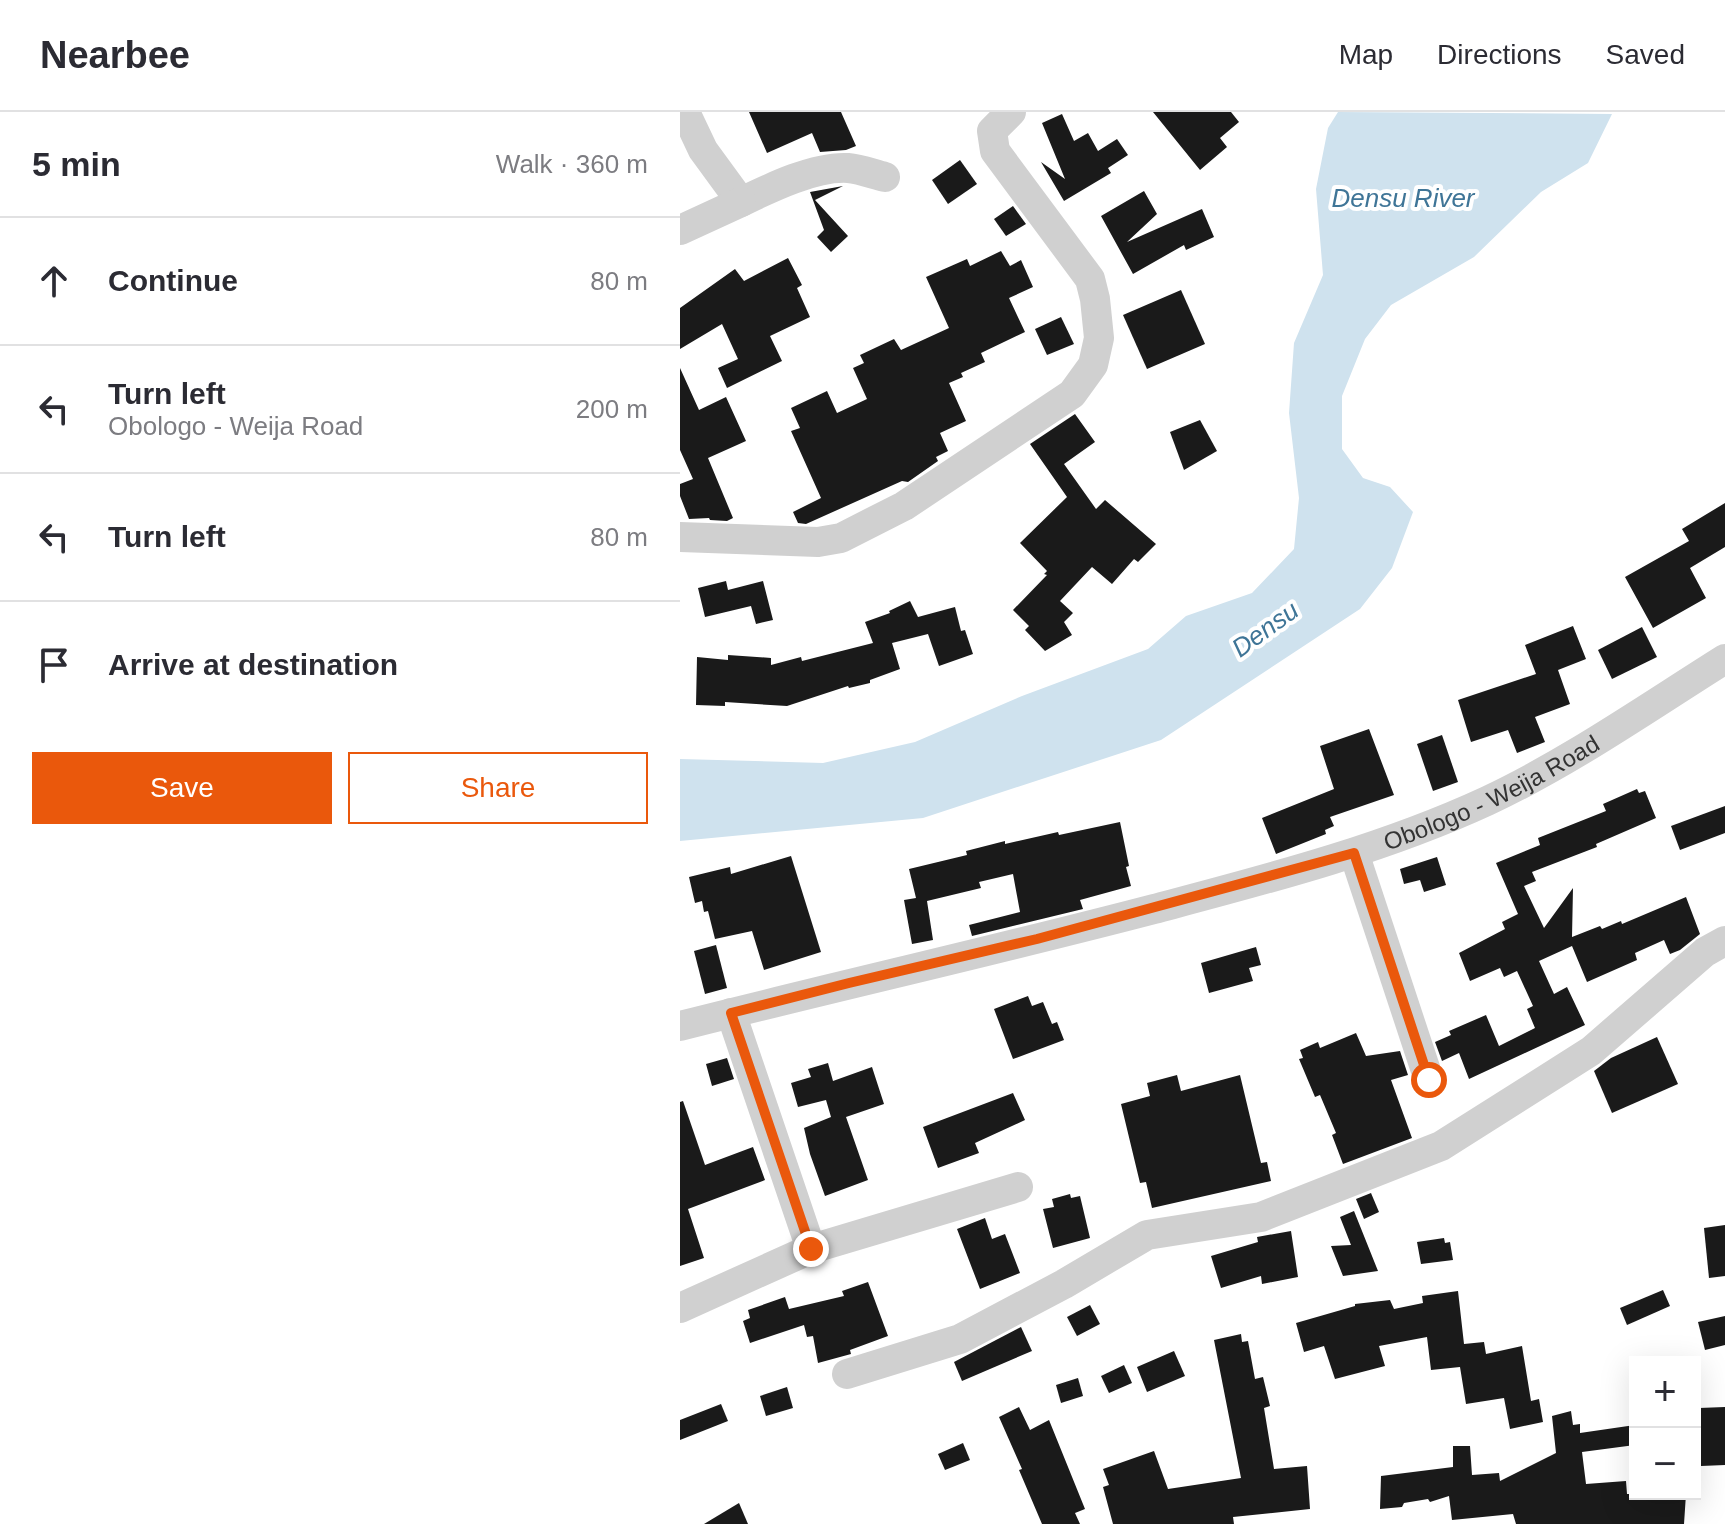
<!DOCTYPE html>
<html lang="en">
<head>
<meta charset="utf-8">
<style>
	:root { --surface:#fff; --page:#f7f7f7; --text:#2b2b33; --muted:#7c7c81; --line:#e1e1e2; --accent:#ea580c }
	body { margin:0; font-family:Arial,sans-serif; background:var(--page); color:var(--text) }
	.controls { position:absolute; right:24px; bottom:24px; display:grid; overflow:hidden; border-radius:0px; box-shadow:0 8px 32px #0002 }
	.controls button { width:72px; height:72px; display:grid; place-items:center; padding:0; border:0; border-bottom:2px solid var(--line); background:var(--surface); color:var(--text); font:40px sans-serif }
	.stop { position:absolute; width:24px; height:24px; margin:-18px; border:6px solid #ea580c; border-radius:50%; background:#fff }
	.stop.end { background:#ea580c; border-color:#fff; box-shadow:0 2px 8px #0008 }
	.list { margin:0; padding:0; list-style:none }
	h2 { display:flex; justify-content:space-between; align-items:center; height:104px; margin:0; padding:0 32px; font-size:34px }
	h2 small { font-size:26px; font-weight:400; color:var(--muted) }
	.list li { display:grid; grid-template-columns:52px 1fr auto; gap:24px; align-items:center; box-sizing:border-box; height:128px; padding:0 32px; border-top:2px solid var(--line) }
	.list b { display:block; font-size:30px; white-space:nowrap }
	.list p { margin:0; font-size:26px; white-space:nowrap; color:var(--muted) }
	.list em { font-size:26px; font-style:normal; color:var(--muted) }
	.actions { display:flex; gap:16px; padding:24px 32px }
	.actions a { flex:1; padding:18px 0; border:2px solid var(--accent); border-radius:0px; text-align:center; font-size:28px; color:var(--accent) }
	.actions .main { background:var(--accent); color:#fff }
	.icon { flex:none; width:44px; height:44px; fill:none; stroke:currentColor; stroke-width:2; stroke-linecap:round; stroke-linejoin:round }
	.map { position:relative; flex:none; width:1045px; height:1412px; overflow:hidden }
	header { display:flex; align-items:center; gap:48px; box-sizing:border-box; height:112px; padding:0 40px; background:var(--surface); border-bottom:2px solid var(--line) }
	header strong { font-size:38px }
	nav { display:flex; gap:44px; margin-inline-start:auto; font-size:28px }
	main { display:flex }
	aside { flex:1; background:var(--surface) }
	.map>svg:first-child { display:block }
</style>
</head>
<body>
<header>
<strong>Nearbee</strong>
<nav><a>Map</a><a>Directions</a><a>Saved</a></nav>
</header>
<main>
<aside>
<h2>5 min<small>Walk · 360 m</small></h2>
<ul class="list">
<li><svg class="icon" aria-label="ahead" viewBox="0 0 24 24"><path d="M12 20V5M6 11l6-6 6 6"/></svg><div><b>Continue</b></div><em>80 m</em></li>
<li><svg class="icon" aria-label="left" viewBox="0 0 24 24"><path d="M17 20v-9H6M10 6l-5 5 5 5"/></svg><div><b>Turn left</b><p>Obologo - Weija Road</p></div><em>200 m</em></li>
<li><svg class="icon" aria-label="left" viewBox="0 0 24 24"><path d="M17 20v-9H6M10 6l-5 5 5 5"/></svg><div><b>Turn left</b></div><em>80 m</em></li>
<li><svg class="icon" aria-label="arrive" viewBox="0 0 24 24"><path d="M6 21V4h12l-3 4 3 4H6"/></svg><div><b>Arrive at destination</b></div></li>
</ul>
<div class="actions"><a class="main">Save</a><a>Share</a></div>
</aside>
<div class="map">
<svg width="1045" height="1412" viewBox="0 0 1045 1412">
	<rect width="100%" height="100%" fill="#fff"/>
	<polygon fill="#cfe2ee" points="658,0 932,2 908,51 861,80 794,145 711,193 685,227 662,284 662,337 683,366 710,375 733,400 712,456 680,497 481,628 243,706 0,729 0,647 143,651 235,630 342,584 468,537 506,504 572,481 614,437 619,386 609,301 614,231 643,163 636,77 648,16"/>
	<g fill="#1a1a1a">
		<polygon points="69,0 161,0 176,34 166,38 140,40 132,21 87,41"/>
		<polygon points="473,0 551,0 559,10 540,26 547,35 520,58"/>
		<polygon points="382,2 394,29 408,21 418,39 437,27 448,43 428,56 431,61 384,89 361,50 385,67 362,11"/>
		<polygon points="280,48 297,72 268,92 252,68"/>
		<polygon points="163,74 135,88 168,124 151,140 137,125 144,118 130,80"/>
		<polygon points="464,79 477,102 447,130 522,97 534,125 506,138 504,133 453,162 421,104"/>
		<polygon points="333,94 346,112 326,124 314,107"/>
		<polygon points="321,139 330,154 341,148 353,175 329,186 345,220 301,241 305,250 281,261 283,265 269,271 286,309 260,321 268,339 256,345 258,349 228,370 222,369 126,412 118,411 113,400 141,386 111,319 120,316 111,296 147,279 157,301 187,287 173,256 184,251 180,243 214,227 221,238 269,216 246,165 287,147 290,154"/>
		<polygon points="108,146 122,173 117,176 130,205 90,224 102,249 47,276 38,256 58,247 42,212 0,237 0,196 55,157 64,169"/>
		<polygon points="501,178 525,232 467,257 443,203"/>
		<polygon points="381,205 394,232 367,243 355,217"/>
		<polygon points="0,256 19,298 46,285 66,329 28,346 53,406 47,409 30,408 29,406 9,407 0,384 0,372 13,367 0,338"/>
		<polygon points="395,302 415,330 384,352 416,397 425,388 476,432 458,450 454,447 432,472 412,455 380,489 393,501 384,510 392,523 365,539 345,518 349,514 333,498 367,463 364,462 367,459 340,431 387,385 350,332"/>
		<polygon points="520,308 537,339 504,358 490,320"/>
		<polygon points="1045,391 1045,435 1010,456 1026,486 973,516 945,465 1009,429 1002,417"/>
		<polygon points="46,469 48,478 83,469 93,508 76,512 71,494 25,505 18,476"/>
		<polygon points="230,489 238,505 275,495 281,519 285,518 293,542 259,554 248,522 212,531 220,557 190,568 190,571 169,576 168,574 107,594 45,590 45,594 16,593 17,545 48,548 48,543 91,546 91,553 121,545 122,549 193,531 185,510 210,501 209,499"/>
		<polygon points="893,514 906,547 878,558 890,592 855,605 865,630 837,641 828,618 791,630 778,588 856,562 845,533"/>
		<polygon points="962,515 977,545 932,567 918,538"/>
		<polygon points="689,617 714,683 650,705 654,714 645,718 646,722 596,742 582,706 654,677 640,634"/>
		<polygon points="762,623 778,670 753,679 737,632"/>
		<polygon points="957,677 959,681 965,679 976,706 916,732 917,735 852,760 856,769 844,774 864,816 893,776 892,825 920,814 922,817 941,809 942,812 1006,785 1020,822 1000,838 990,842 984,828 955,841 957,848 907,870 892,834 859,849 874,882 887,875 905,913 789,967 779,941 762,949 755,930 771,923 769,919 806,903 819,934 855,916 847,897 853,894 837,859 824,865 820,856 790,869 779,841 825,817 822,810 838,802 816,751 860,733 858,726 926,699 923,692"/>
		<polygon points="1045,694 1045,721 1000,738 991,714"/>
		<polygon points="440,710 449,754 446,755 451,774 400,788 403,797 292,824 289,813 340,800 333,762 299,770 301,776 247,789 253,828 232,832 224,788 236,786 229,757 287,743 286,739 325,729 325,732 378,720 379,723"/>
		<polygon points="111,744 141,840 84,858 72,819 35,827 28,799 24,800 22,789 15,791 9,765 50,755 51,762"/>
		<polygon points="757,745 766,773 744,780 740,768 724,772 720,757"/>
		<polygon points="36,833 47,876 25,882 14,839"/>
		<polygon points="576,835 581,853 569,856 573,869 529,881 521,851"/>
		<polygon points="348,884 352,894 363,890 372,912 377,910 384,928 333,947 314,897"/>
		<polygon points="676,921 686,944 720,939 728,963 711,968 732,1026 663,1052 652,1023 656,1021 640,983 635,985 619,947 623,946 620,938 638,930 640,936"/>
		<polygon points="977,925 998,972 932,1001 914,959 931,946"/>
		<polygon points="47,946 54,967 32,974 26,952"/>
		<polygon points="148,951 153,969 192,955 204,992 166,1005 188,1068 145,1084 130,1042 124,1016 151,1005 146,988 118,995 111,971 131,965 128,957"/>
		<polygon points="497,963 501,979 560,963 581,1051 587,1050 591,1069 472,1096 466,1070 460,1071 441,992 470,984 467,971"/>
		<polygon points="333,981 345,1008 295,1031 299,1041 258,1056 243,1015"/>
		<polygon points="3,989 25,1053 73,1035 85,1068 8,1097 24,1146 0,1154 0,990"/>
		<polygon points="691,1081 699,1100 684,1107 676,1087"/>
		<polygon points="390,1082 391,1086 400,1084 410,1126 373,1136 363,1097 374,1095 372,1087"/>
		<polygon points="674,1099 698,1159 663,1164 651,1134 671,1133 660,1105"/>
		<polygon points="305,1106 312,1127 325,1122 340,1161 300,1177 277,1117"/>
		<polygon points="1045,1113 1045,1164 1029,1166 1024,1116"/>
		<polygon points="611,1119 618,1165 582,1172 581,1164 541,1176 531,1144 578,1130 577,1125"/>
		<polygon points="764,1126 765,1131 770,1130 773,1148 741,1152 737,1130"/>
		<polygon points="188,1170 208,1224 170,1238 171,1242 138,1251 133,1224 127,1225 124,1213 70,1231 63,1209 70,1206 68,1198 105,1185 109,1197 164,1184 162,1179"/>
		<polygon points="983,1178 990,1194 947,1213 940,1196"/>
		<polygon points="778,1179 784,1232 804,1230 806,1242 842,1234 851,1289 859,1287 863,1310 830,1317 824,1286 786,1292 780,1255 751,1258 747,1225 699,1234 705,1254 655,1267 644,1234 624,1240 616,1211 675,1194 675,1192 710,1188 714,1197 743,1191 742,1184"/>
		<polygon points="410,1193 420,1212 397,1224 387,1205"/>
		<polygon points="1045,1204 1045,1233 1025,1238 1018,1210"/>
		<polygon points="341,1215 352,1239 282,1269 274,1250"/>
		<polygon points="561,1222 562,1230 568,1229 575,1267 583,1265 590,1294 584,1296 594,1357 627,1354 630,1397 553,1405 554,1412 433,1412 423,1375 429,1373 423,1357 474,1339 488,1377 561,1366 534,1228"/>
		<polygon points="494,1239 505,1264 467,1280 457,1255"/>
		<polygon points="444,1253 452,1271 429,1281 421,1264"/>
		<polygon points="398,1266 403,1284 381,1291 376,1273"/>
		<polygon points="107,1275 113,1296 86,1304 80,1284"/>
		<polygon points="41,1292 48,1309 0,1328 0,1308"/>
		<polygon points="339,1295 350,1318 369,1308 405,1397 395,1401 400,1412 362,1412 339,1358 342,1357 319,1305"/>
		<polygon points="1045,1295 1045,1353 1021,1354 1019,1296"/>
		<polygon points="891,1299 893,1313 900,1312 900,1321 955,1313 955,1333 902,1340 906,1372 946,1369 947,1382 1006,1382 1004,1412 836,1412 833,1402 772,1408 769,1384 750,1390 748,1387 724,1391 722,1395 700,1397 701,1364 773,1355 773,1334 790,1334 792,1363 819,1361 820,1369 876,1341 872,1304"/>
		<polygon points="283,1331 290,1348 265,1358 258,1342"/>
		<polygon points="59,1391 68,1412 24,1412"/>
	</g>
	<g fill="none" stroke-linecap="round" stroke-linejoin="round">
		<g stroke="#d0d0d0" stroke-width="30">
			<path d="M5,0L23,38L61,90C90,76 135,54 168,56C180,57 193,62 205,65"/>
			<polyline points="0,118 61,90"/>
			<polyline points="0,425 138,430 161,426 224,394 392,282 413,253 419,226 415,187 410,167 315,39 312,19 331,0"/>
			<polyline points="674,741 749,968"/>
			<polyline points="51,901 131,1137 338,1075"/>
			<path id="s1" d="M0,914C158,874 317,838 474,797C587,767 701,738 807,689C890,650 967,596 1045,547"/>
			<polyline points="0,1196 131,1137"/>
			<polyline points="167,1262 280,1227 384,1172 467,1123 581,1105 761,1034 911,939 1025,840 1045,829"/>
		</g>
	</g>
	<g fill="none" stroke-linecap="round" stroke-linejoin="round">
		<polyline stroke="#ea580c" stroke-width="10" points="131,1137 51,901 169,871 357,827 674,741 749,968"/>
	</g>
	<g text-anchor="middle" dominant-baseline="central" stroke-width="8" stroke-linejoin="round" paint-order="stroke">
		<g font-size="24" fill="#333" stroke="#fff">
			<text stroke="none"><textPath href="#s1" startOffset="846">Obologo - Weija Road</textPath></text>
		</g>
		<g font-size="26" font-style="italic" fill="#3f7597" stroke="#fff">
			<text x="723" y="86">Densu River</text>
			<text transform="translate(585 517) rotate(-36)">Densu</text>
		</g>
	</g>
</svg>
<div class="controls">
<button>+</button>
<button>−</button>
</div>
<div class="stop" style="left:749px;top:968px"></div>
<div class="stop end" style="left:131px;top:1137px"></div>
</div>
</main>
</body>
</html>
